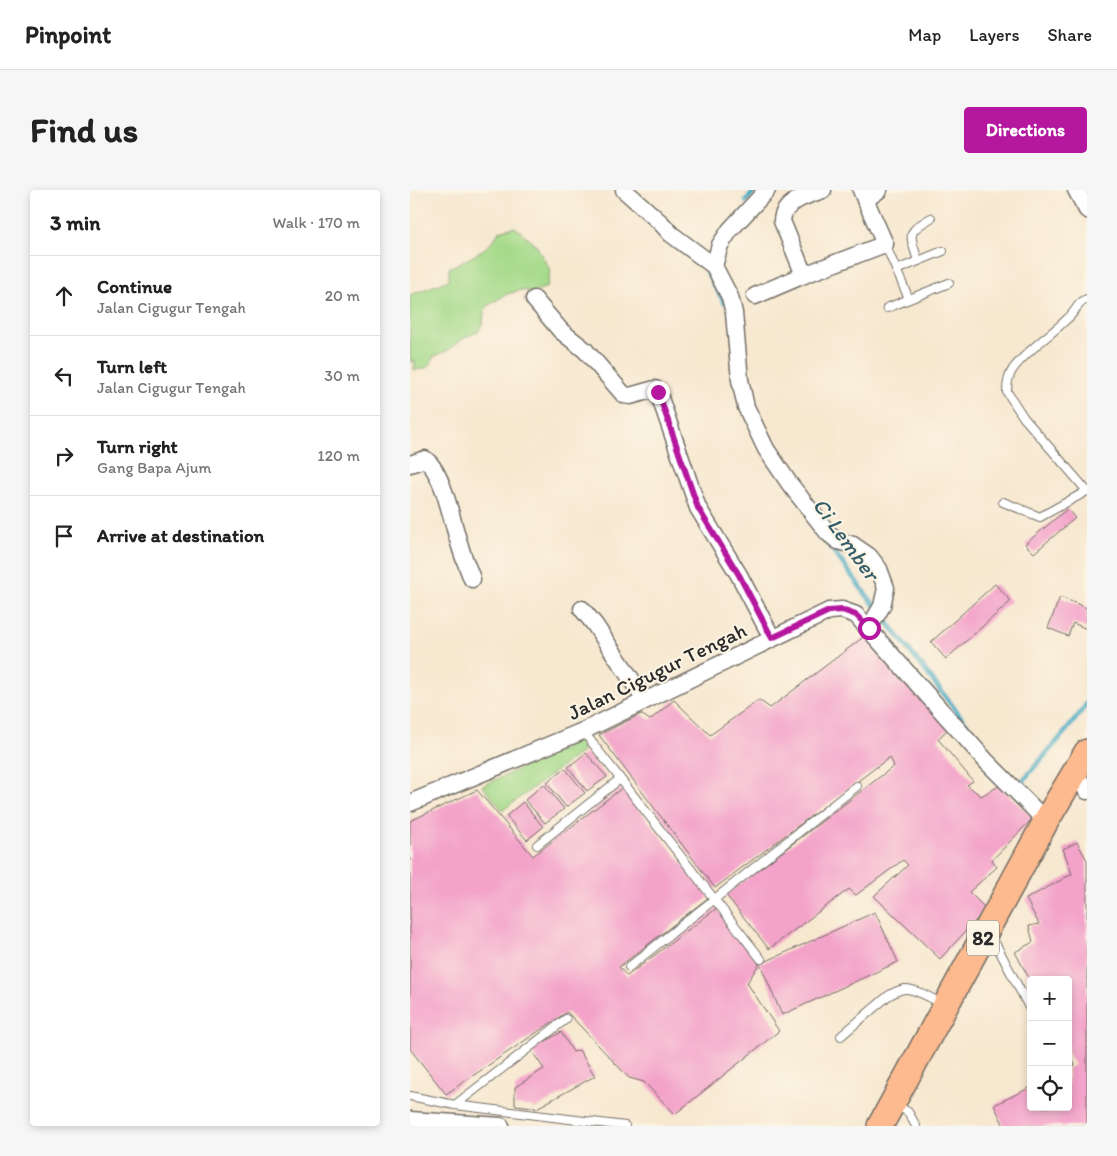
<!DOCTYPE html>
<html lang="en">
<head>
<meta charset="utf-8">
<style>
	:root { --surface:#fff; --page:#f6f6f6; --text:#222; --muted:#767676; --line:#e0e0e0; --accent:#b5179e }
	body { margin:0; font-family:Itim,sans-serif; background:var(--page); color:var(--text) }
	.controls { position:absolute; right:15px; bottom:15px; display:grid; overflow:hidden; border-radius:5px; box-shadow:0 2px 8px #0003 }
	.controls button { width:45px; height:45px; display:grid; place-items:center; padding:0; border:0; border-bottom:1px solid var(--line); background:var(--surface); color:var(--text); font:25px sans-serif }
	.stop { position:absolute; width:15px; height:15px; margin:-11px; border:4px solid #b5179e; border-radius:50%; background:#fff }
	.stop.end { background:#b5179e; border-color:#fff; box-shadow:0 1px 5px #0008 }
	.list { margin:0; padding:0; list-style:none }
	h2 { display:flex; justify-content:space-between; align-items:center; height:65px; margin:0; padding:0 20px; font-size:21px }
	h2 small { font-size:16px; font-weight:400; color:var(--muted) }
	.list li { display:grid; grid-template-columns:32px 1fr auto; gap:15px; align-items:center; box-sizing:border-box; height:80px; padding:0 20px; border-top:1px solid var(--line) }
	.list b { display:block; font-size:19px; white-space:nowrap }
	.list p { margin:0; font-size:16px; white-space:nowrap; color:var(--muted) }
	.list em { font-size:16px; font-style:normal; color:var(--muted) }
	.icon { flex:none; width:28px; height:28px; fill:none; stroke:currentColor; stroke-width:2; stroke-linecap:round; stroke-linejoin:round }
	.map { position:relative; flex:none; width:677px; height:936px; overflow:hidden; border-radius:5px }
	header { display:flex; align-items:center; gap:30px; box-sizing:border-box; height:70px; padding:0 25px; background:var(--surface); border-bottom:1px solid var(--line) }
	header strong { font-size:24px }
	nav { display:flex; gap:28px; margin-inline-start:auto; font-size:18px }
	.intro { display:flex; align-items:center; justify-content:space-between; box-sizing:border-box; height:120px; padding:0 30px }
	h1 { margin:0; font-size:35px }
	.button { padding:12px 22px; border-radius:5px; background:var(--accent); color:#fff; font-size:18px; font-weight:700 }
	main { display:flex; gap:30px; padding:0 30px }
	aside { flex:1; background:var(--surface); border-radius:5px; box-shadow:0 2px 8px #0003 }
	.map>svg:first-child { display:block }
</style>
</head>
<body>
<header>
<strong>Pinpoint</strong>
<nav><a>Map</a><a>Layers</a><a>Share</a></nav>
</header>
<div class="intro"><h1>Find us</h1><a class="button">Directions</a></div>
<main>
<aside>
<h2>3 min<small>Walk · 170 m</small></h2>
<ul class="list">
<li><svg class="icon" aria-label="ahead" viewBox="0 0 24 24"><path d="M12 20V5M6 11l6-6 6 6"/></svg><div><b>Continue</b><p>Jalan Cigugur Tengah</p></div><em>20 m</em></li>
<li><svg class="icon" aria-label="left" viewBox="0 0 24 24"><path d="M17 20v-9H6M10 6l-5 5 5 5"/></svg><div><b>Turn left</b><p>Jalan Cigugur Tengah</p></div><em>30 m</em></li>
<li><svg class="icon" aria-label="right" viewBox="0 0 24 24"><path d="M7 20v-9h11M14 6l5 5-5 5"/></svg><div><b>Turn right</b><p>Gang Bapa Ajum</p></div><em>120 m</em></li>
<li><svg class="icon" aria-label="arrive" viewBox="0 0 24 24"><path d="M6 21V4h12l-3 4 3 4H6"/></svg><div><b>Arrive at destination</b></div></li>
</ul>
</aside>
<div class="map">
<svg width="677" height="936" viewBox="0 0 677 936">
	<rect width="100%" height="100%" fill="#fcf5e5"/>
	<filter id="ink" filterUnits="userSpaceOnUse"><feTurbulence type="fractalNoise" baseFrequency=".02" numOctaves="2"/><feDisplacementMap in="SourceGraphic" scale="10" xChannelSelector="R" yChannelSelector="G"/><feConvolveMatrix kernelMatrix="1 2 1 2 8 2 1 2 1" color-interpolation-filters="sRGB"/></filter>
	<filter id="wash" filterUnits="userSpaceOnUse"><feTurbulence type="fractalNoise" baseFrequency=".0096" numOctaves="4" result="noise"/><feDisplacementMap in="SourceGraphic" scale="20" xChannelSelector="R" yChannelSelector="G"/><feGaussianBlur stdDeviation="1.12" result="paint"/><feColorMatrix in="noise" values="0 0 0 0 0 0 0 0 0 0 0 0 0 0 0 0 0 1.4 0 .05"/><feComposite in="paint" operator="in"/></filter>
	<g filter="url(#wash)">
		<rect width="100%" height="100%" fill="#f7e8d0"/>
		<g fill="#a5da8a" stroke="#68825a">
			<path d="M105,37L126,55L140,80L137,97L124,102L111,100L97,104L77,116L74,123L73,133L69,141L54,148L38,160L23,167L21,174L14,179L4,180L5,170L0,172V105L39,90V78C57,69 81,60 89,41Z"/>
			<polygon points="170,551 172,562 93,620 72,596"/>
		</g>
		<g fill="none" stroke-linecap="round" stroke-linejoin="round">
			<g stroke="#42a9c2" stroke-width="5">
				<polyline points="336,11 345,0"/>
				<polyline points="298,75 297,82 314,112"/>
				<path d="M414,348C465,419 522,487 574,558"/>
				<path d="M605,591L610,594C632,567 658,542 677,513"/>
			</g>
		</g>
		<g id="blocks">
			<g fill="#f3a2c9">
				<polygon points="657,319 665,328 624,363 615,354"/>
				<polygon points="585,394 601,411 536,469 521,452"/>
				<polygon points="650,407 677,418 677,439 663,433 658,446 638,438"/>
				<polygon points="460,442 542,535 528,549 563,591 557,595 571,606 589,596 623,628 582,670 587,677 559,702 576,719 530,769 464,706 498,675 493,670 446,705 439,699 359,759 316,705 484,576 480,567 305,698 189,545 231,524 240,530 264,510 300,545 349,510 360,518"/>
				<polygon points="176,563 197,587 177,601 158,577"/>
				<polygon points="155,578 175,603 156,617 137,593"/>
				<polygon points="134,594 154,619 135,633 115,610"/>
				<polygon points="212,598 299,707 209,777 217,786 307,718 349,774 337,793 369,841 265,924 234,892 219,888 157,822 36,904 0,859 0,631 67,600 123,666"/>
				<polygon points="113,612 133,637 117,650 96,626"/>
				<polygon points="667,652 677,670 677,936 594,936 584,915 621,897 621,917 658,917 658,878 665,875 658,862 658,790 620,790 605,762 623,752 619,736 629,734 616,709 662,684 653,659"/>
				<polygon points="465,722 488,772 372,825 350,774"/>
				<polygon points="151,842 163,862 169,860 185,886 125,919 124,917 105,915 105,897 134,879 121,860"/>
			</g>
		</g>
	</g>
	<g filter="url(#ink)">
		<use href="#blocks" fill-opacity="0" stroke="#726d65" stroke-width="1"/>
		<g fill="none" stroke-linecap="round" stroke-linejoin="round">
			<defs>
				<g id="service">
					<polyline points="475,54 499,109"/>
					<path d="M508,71C500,44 495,43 521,28"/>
					<polyline points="486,80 533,61"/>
					<path d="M677,109C668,111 665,123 658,128C640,146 618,159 603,179C598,186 597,194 597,202L614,228L677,301"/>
					<polyline points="477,118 539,93"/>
					<polyline points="593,312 630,327 677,301"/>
					<polyline points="173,541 351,769"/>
					<polyline points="127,655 210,589"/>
					<polyline points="580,743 621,821"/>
					<polyline points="219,777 447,596"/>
					<path d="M431,846L478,806C483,803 488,800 494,799C505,798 523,809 532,814"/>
					<polyline points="0,906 45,915 215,936"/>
					<polyline points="45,915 156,829"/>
					<polyline points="486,915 498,922 506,936"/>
				</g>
				<g id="minor">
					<polyline points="214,0 251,33 261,44 304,76 320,107 324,123 330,190 336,217 356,259 379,293 418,343 428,351 443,355 459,366 469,379 476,398 472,416 459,438"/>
					<polyline points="666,0 677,20"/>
					<polyline points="455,10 469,0"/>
					<polyline points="304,76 310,55 320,40 357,0"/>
					<path d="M394,85L372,31C373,12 397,5 413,0"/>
					<polyline points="345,106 394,85 475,54 451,0"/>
					<polyline points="124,109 151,141 175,160 214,205 220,206 245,199 248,202 288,318 329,385 362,448"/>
					<path d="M0,274L15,269C34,283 42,333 50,356C53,367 58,378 62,389"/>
					<polyline points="172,419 185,435 235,510"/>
					<polyline points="665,582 677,601"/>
					<polyline points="0,613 173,541 419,421 432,420 446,425 577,572 636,631"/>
					<polyline points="0,930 91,936"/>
				</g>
				<polyline id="primary" points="470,936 636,631 677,562"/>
			</defs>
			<use href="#service" stroke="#726d65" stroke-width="10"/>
			<use href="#minor" stroke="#726d65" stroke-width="19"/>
			<use href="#primary" stroke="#726d65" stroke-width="28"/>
			<use href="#service" stroke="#fff" stroke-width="8"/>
			<use href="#minor" stroke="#fff" stroke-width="16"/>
			<use href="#primary" stroke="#fcba8e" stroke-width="25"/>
		</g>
	</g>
	<g fill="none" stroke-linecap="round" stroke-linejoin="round" filter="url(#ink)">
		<polyline stroke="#b5179e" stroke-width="6" points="248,202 288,318 329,385 362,448 419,421 432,420 446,425 459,438"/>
	</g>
	<g text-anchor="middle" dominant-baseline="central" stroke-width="4" stroke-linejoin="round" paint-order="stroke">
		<rect fill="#fcf5e5" stroke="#6a6863" stroke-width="1" x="557" y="730.5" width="32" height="35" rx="4"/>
		<g font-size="20" font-weight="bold" fill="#2b2b2b">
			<text x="573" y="748">82</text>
		</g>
		<g font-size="21" fill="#2b2b2b" stroke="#fcf5e5">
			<text transform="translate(247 481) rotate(-26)">Jalan Cigugur Tengah</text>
		</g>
		<g font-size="22" font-style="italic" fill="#345d67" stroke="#fcf5e5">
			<text transform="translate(436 349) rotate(54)">Ci Lember</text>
		</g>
	</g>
</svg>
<div class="controls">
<button>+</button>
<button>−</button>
<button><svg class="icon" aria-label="locate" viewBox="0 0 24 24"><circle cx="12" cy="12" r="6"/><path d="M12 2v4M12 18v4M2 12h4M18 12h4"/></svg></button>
</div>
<div class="stop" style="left:459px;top:438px"></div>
<div class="stop end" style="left:248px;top:202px"></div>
</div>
</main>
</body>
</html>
